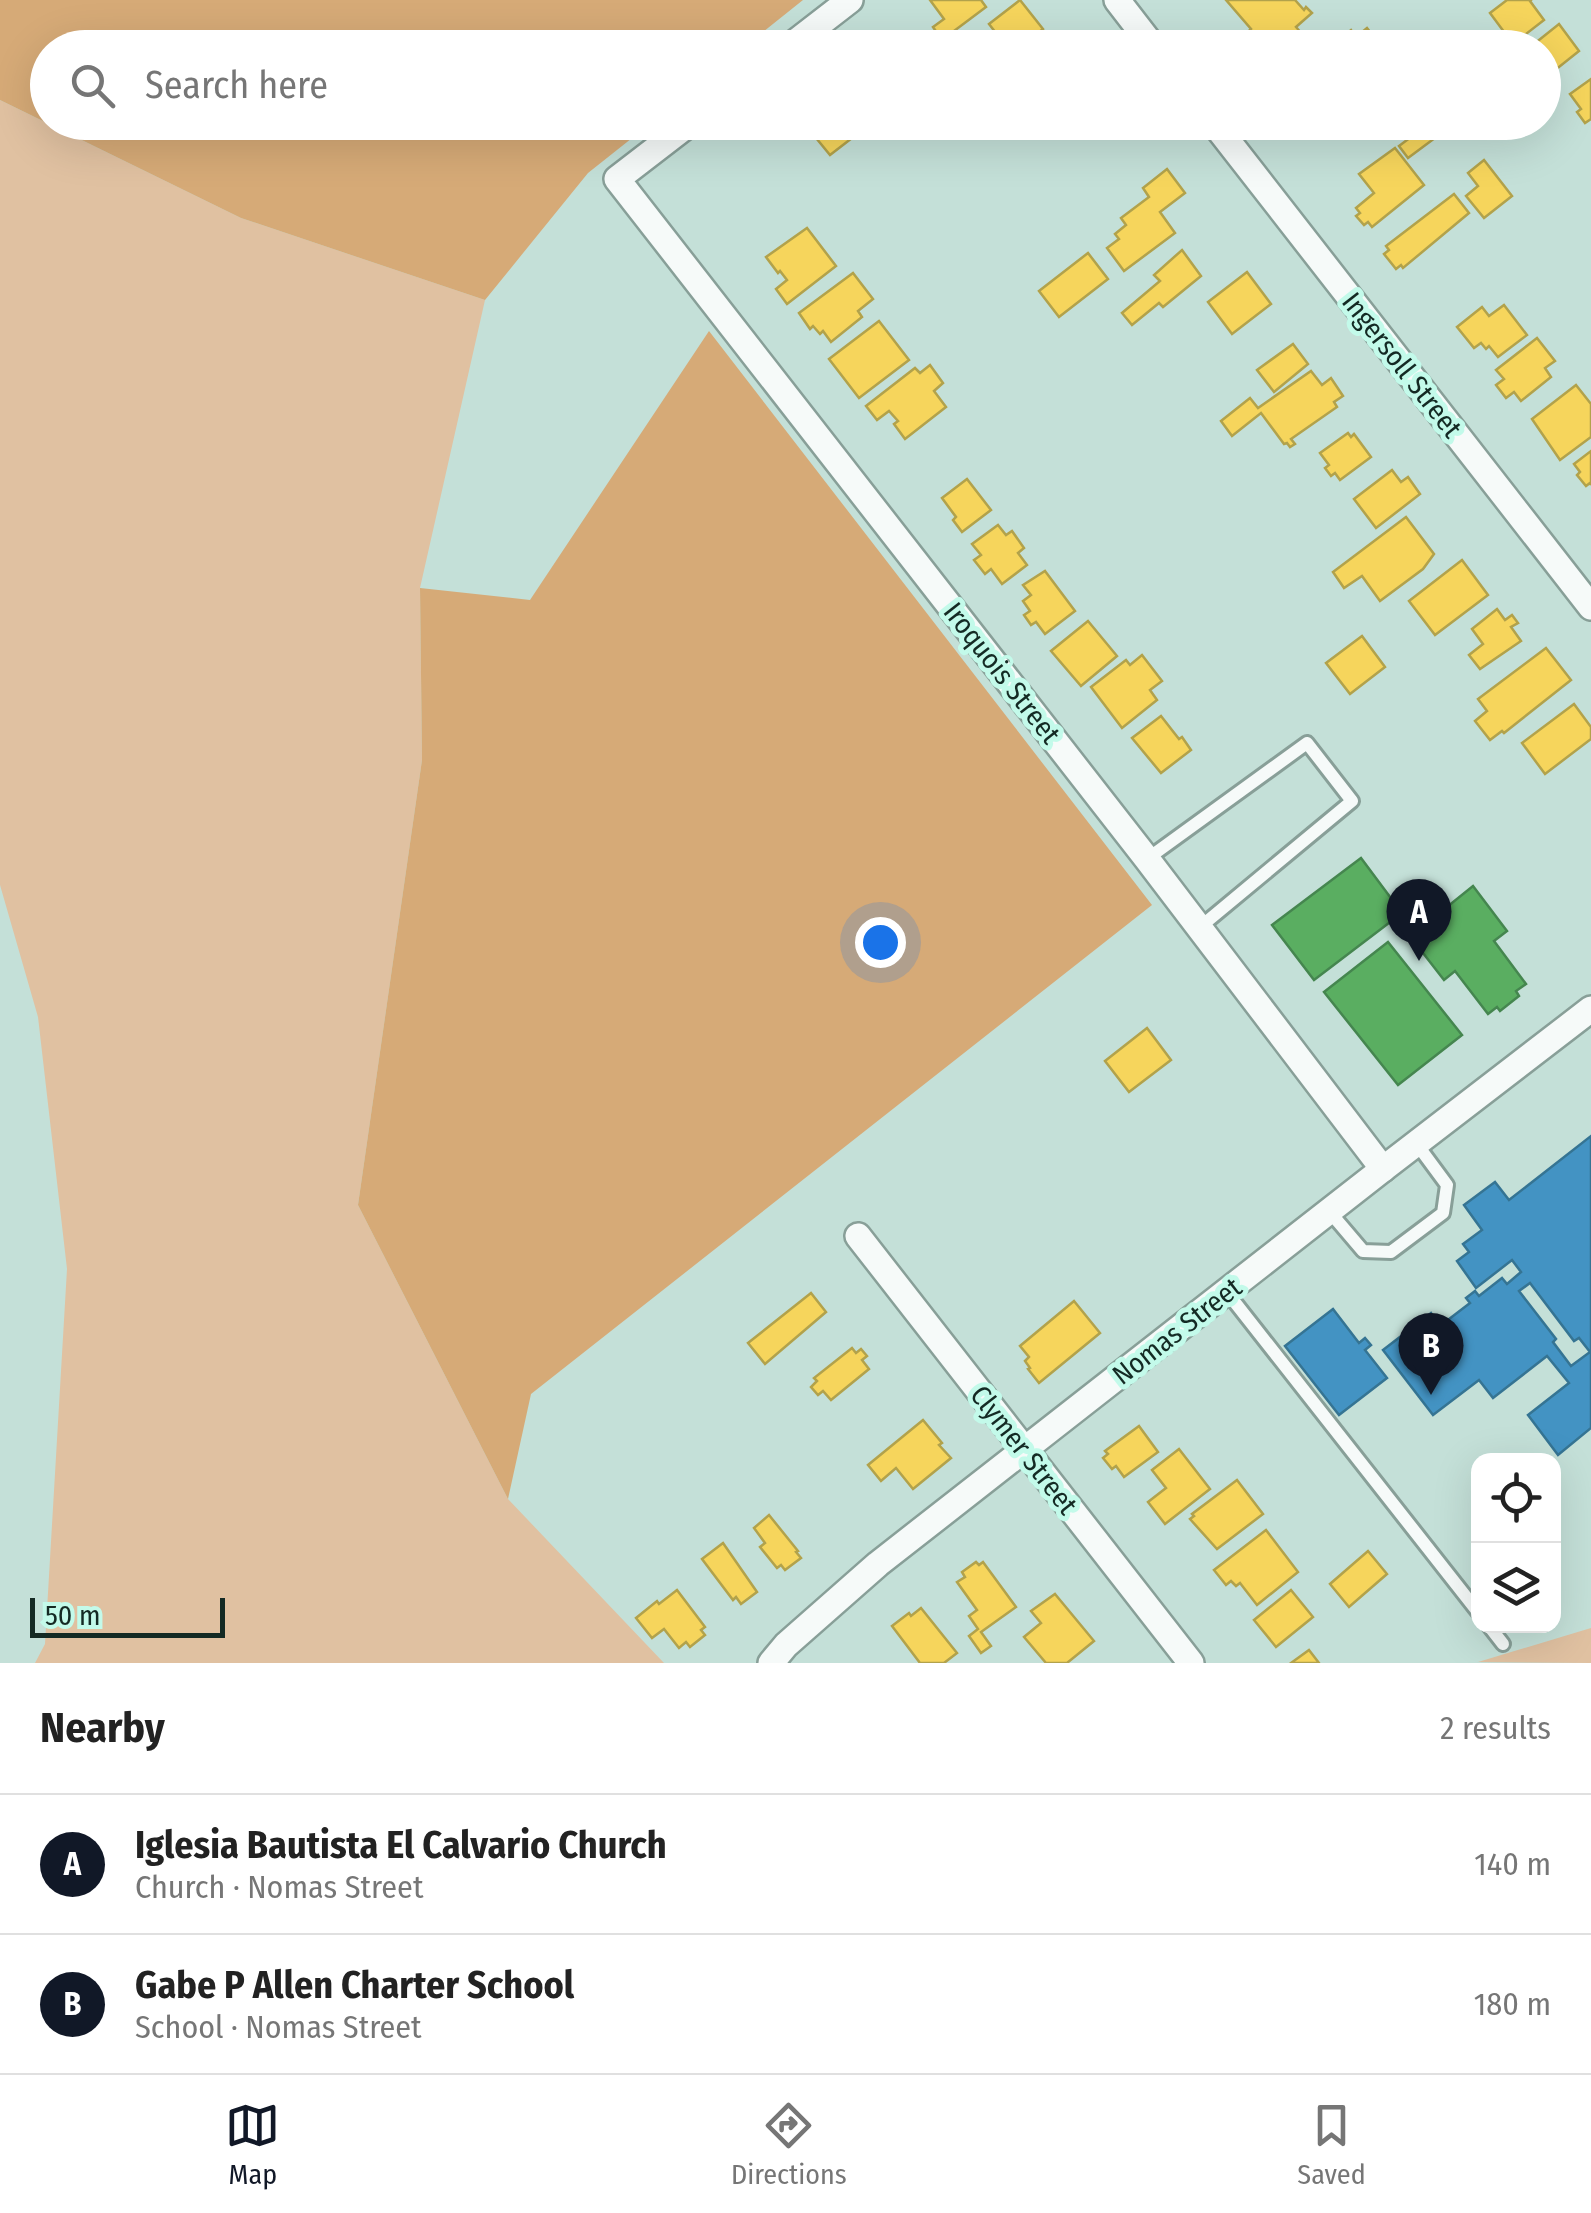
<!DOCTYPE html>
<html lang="en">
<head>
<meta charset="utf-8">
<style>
	:root { --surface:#fff; --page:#f2f2f2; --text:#222; --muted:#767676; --line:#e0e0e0; --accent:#111827 }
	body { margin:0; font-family:"Fira Sans Condensed",sans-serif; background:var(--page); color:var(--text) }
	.controls { position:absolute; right:30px; bottom:30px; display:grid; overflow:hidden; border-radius:20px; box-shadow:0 10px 40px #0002 }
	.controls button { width:90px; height:90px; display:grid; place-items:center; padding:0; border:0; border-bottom:2px solid var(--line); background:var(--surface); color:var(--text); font:50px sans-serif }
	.scale { position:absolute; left:30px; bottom:25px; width:195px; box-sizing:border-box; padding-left:10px; border:5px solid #142a24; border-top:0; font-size:28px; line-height:35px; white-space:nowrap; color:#142a24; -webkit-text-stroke:8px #c3faea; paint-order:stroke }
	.you { position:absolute; left:880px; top:942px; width:35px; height:35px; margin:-25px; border:8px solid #fff; border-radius:50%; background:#1a73e8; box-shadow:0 0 0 15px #1a73e833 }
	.badge { display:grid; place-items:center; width:65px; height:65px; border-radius:50%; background:var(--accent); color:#fff; font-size:32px; font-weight:700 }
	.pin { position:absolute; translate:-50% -82px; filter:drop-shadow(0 2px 5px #0008) }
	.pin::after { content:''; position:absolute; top:52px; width:35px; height:30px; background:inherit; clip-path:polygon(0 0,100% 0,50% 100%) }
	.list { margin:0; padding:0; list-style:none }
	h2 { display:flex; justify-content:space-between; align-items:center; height:130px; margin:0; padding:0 40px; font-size:42px }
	h2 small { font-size:32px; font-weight:400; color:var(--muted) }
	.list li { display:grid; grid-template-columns:65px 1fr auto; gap:30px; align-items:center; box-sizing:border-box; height:140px; padding:0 40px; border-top:2px solid var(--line) }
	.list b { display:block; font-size:38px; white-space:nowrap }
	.list p { margin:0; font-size:32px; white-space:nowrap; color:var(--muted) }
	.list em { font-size:32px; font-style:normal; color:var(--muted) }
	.icon { flex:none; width:55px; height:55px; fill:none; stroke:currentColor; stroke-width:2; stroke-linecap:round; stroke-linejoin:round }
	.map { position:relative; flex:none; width:1591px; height:1663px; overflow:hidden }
	.search { position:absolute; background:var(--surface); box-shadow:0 10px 40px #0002; left:30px; right:30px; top:30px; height:110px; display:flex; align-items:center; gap:25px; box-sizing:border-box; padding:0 35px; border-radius:55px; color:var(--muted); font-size:38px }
	.sheet { height:410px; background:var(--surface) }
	nav { display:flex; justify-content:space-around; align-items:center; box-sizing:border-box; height:140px; border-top:2px solid var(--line); background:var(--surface); font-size:28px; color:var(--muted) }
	nav a { display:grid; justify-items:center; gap:5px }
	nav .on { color:var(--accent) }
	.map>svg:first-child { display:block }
</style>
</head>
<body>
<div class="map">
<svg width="1591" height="1663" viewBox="0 0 1591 1663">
	<rect width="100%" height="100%" fill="#c4e0d8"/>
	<g fill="#e0c1a1">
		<polygon points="0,100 241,218 485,300 420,588 422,760 358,1205 508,1499 664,1663 35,1663 45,1644 67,1269 38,1017 0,885"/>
		<polygon points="1591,1628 1591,1663 1478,1662"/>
	</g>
	<g fill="#d6aa77">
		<polygon points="0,0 803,0 744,47 48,48 48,122 651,123 588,173 485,300 241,218 0,100"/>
		<polygon points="709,331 1152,905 531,1394 508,1499 358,1205 422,760 420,588 530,600"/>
	</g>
	<g fill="#f6d55c" stroke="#b2a24b" stroke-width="2.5">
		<polygon points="930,0 981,0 986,7 942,40 933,27 944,19"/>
		<polygon points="1020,0 1043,29 1021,46 1022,48 1004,48 1006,46 989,24"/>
		<polygon points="1226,0 1295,0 1304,10 1306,7 1312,13 1296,27 1314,48 1231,48 1251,29"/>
		<polygon points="1507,0 1531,0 1530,1 1544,20 1513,44 1490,13"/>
		<polygon points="1559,24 1579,51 1544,79 1544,48 1529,48"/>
		<polygon points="1367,28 1383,48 1329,48 1351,30 1356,37"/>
		<polygon points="1591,79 1591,119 1585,123 1577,112 1581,109 1570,94"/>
		<polygon points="803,122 851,122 844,128 852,138 830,155"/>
		<polygon points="1431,122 1465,122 1469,128 1454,138 1447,129 1408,158 1399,146"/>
		<polygon points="1395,148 1424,185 1372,227 1368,222 1364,225 1356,216 1360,213 1356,208 1374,193 1359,174"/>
		<polygon points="1484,160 1512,196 1484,218 1466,196 1478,186 1468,173"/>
		<polygon points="1167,169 1185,193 1160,212 1175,233 1124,271 1107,248 1119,239 1115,234 1126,225 1121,218 1149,197 1143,188"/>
		<polygon points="1454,194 1469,213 1403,268 1401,265 1396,269 1384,254 1389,250 1386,246"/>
		<polygon points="807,228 836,266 787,304 776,289 787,280 780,271 778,273 766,257"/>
		<polygon points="1182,250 1201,276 1163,307 1159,303 1132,325 1122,313 1160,281 1154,275"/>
		<polygon points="1088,253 1108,279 1059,317 1039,291"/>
		<polygon points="1247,272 1271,304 1232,334 1208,302"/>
		<polygon points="853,273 873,299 858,311 862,317 831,342 823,331 820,334 813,326 810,329 799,313"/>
		<polygon points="1504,305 1527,335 1498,357 1489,346 1486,349 1481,343 1474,348 1457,327 1482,307 1489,316"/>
		<polygon points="879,321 909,360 859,398 829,359"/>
		<polygon points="1537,338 1555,361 1545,368 1551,377 1521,401 1514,392 1506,398 1496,385 1504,379 1496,370"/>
		<polygon points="1293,344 1308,364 1274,392 1257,370"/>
		<polygon points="930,365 943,383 934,391 946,407 905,439 894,424 898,421 889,411 877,420 866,406 915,368 920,373"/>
		<polygon points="1311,371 1322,385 1331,378 1343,396 1334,402 1337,407 1291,439 1295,444 1290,447 1287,443 1284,444 1261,413 1232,436 1221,421 1250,398 1258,408"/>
		<polygon points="1576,385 1591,404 1591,437 1560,460 1532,419"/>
		<polygon points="1348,433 1351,437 1354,434 1371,457 1340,480 1335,473 1331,476 1325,468 1329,465 1320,453"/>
		<polygon points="1591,451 1591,485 1590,483 1586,486 1577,475 1580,472 1574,464"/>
		<polygon points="1392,470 1401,482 1408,477 1420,494 1376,528 1354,499"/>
		<polygon points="967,479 991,510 962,532 953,520 956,517 942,498"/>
		<polygon points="1406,517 1434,554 1423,569 1380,601 1362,576 1344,588 1333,572"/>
		<polygon points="998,525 1006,535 1012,531 1024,548 1018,553 1027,565 1002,584 991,569 985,574 974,560 981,555 972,544"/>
		<polygon points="1462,560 1488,595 1435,635 1409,601"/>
		<polygon points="1045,571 1075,611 1045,634 1036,622 1031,625 1024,615 1030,611 1023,601 1031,595 1023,585"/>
		<polygon points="1497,609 1505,620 1512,615 1518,623 1511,627 1521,641 1480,669 1469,655 1483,644 1472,629"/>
		<polygon points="1088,621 1117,656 1081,686 1051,651"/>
		<polygon points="1362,636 1385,667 1350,694 1326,663"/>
		<polygon points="1546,648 1571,680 1504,733 1502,731 1490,740 1475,721 1487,711 1478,699"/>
		<polygon points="1142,655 1162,681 1150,690 1157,700 1122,728 1091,687 1126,660 1130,665"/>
		<polygon points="1574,704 1591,727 1591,739 1545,774 1522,743"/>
		<polygon points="1161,716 1179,739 1182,737 1191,750 1161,773 1132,738"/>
		<polygon points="1147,1028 1171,1060 1129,1092 1105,1061"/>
		<polygon points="811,1293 826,1312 765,1364 748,1343"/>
		<polygon points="1074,1301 1100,1333 1039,1383 1028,1369 1030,1368 1025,1361 1029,1357 1020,1346"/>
		<polygon points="852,1348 856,1353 861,1349 867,1356 862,1360 869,1369 831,1400 823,1391 818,1395 811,1387 817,1381 814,1378"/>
		<polygon points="923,1420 942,1443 939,1445 951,1458 913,1489 896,1468 881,1481 868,1465"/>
		<polygon points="1139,1426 1158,1452 1124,1477 1116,1466 1112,1469 1103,1458 1108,1454 1105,1451"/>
		<polygon points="1179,1449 1210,1489 1165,1524 1148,1502 1166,1488 1152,1470"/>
		<polygon points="1237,1480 1263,1514 1217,1549 1190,1519 1194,1516 1192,1514"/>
		<polygon points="769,1515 798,1551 796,1552 801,1558 785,1570 781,1565 777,1568 760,1547 765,1543 754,1528"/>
		<polygon points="1266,1530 1298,1572 1257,1605 1240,1583 1236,1586 1231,1581 1226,1585 1214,1570"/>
		<polygon points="723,1543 757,1592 741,1604 736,1597 733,1600 702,1559"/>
		<polygon points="1368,1551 1387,1574 1349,1607 1330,1584"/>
		<polygon points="976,1562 979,1565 983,1562 1016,1607 981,1632 991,1646 981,1653 969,1636 978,1629 969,1616 977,1610 957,1582 965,1577 962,1572"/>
		<polygon points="677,1590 705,1627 701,1630 705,1635 690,1647 686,1642 679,1648 664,1629 652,1638 636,1618 657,1601 659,1604"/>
		<polygon points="1291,1590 1313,1617 1276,1647 1254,1620"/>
		<polygon points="1055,1594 1094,1641 1067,1663 1046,1663 1024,1637 1041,1623 1031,1611"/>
		<polygon points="921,1608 957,1653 944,1663 920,1663 892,1626 909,1613 911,1616"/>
		<polygon points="1309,1650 1319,1663 1291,1663"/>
	</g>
	<g fill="#4393c3" stroke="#357493" stroke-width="2.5" fill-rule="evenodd">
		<path d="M1591,1136V1428L1558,1455L1528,1415L1569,1383L1547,1356L1493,1398L1479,1380L1433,1415L1383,1350L1431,1313L1440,1326L1470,1303L1466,1298L1475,1291L1479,1296L1502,1278L1507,1284L1521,1272L1512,1260L1476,1288L1457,1261L1469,1252L1463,1244L1482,1230L1464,1205L1495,1182L1509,1200ZM1530,1283L1574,1341L1579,1338L1590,1352L1571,1366L1553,1342L1556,1339L1519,1291Z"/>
		<polygon points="1333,1309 1359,1343 1365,1338 1371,1345 1365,1350 1387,1378 1339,1415 1285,1346"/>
	</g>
	<g fill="#5aae61" stroke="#45864f" stroke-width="2.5">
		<polygon points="1361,858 1402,913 1314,980 1272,925"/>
		<polygon points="1473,886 1507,931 1494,941 1526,984 1516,991 1519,996 1500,1011 1497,1007 1488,1014 1455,971 1444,980 1409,935 1424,924 1413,910 1436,893 1447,907"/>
		<polygon points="1388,942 1462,1035 1398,1085 1324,992"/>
	</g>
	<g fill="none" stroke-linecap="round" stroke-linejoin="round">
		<defs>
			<g id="lane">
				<polyline points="1147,859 1307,743 1352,801 1199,928"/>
				<polyline points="1329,1211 1363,1251 1391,1252 1443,1213 1447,1185 1416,1143"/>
				<polyline points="1226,1291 1478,1612"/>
				<polyline points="1489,1626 1503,1644"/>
			</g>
			<g id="street">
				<polyline points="1117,0 1154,48"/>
				<polyline points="788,48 850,0"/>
				<polyline points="691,122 617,179 1147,859 1383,1169"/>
				<polyline points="1213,122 1591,607"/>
				<polyline points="858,1236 1191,1663"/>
				<polyline points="771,1663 786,1645 878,1564 1383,1169 1591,1009"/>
			</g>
		</defs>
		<use href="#lane" stroke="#889f98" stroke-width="18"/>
		<use href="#street" stroke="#889f98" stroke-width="30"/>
		<use href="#lane" stroke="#f6faf9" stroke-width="12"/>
		<use href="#street" stroke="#f6faf9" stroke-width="25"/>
	</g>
	<g text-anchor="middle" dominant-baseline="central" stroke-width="10" stroke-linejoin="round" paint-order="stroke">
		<g font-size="28" fill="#142a24" stroke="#c3faea">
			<text transform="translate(1402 365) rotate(52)">Ingersoll Street</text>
			<text transform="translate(1002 673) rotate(52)">Iroquois Street</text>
			<text transform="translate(1177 1331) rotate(-38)">Nomas Street</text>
			<text transform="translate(1024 1450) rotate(52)">Clymer Street</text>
		</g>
	</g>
</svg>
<div class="controls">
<button><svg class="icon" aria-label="locate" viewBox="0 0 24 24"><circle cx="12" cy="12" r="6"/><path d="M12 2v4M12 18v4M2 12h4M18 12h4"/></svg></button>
<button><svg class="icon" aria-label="layers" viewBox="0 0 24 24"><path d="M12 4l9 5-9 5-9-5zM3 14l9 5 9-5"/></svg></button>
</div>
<div class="scale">50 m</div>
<div class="you"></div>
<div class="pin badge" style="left:1419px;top:961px">A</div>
<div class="pin badge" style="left:1431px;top:1395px">B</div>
<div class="search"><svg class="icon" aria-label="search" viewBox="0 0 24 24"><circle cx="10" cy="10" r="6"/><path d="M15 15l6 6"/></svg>Search here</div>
</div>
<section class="sheet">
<h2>Nearby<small>2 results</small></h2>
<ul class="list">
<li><span class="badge">A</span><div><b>Iglesia Bautista El Calvario Church</b><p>Church · Nomas Street</p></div><em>140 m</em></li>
<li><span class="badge">B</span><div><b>Gabe P Allen Charter School</b><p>School · Nomas Street</p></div><em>180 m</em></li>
</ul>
</section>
<nav>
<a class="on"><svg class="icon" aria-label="map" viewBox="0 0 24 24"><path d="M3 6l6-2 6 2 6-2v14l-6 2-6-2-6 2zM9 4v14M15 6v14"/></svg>Map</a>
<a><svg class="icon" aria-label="directions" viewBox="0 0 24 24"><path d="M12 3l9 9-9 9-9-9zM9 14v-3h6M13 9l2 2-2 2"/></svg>Directions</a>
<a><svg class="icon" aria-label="saved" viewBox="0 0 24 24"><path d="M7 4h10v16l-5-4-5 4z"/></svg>Saved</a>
</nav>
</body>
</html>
